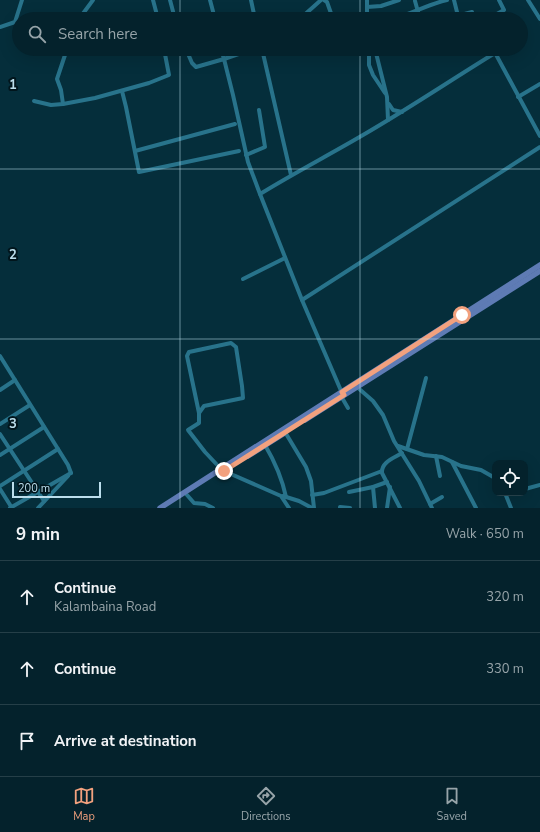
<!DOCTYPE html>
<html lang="en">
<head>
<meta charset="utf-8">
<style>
	:root { --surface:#04222c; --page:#0d2a34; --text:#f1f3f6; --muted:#97a4a9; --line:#253f48; --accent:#f2a17e }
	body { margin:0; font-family:"Nunito Sans",sans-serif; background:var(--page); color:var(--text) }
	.controls { position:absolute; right:12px; bottom:12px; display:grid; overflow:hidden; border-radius:8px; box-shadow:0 4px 16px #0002 }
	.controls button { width:36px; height:36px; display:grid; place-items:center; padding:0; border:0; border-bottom:1px solid var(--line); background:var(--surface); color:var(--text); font:20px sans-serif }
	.scale { position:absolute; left:12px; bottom:10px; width:89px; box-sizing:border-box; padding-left:4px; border:2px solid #bcdeec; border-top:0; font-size:11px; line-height:14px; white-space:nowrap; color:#bcdeec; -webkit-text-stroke:3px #01151c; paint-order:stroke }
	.stop { position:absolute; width:12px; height:12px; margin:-9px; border:3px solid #f2a17e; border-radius:50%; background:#fff }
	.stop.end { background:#f2a17e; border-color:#fff; box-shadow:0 1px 4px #0008 }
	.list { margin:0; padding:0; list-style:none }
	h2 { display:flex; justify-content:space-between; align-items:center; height:52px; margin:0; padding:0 16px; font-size:17px }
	h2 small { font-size:13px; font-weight:400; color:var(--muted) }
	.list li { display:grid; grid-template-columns:26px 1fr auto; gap:12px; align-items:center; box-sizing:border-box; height:72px; padding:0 16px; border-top:1px solid var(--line) }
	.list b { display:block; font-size:15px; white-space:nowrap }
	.list p { margin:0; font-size:13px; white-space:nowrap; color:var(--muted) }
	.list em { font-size:13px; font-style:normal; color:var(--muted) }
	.icon { flex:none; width:22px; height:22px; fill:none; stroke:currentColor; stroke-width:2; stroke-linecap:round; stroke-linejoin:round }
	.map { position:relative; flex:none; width:540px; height:508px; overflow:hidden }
	.search { position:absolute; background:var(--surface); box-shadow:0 4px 16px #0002; left:12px; right:12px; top:12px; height:44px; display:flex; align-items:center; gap:10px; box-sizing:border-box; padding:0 14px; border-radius:22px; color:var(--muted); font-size:15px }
	.sheet { height:268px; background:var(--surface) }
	nav { display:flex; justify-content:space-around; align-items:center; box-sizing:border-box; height:56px; border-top:1px solid var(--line); background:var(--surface); font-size:11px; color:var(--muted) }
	nav a { display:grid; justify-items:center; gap:2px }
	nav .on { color:var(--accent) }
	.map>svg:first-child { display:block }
</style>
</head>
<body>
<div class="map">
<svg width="540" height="508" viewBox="0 0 540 508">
	<rect width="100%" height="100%" fill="#052e3b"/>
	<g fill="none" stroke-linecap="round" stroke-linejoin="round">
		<g stroke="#28738b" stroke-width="4">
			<polyline points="153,0 158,19"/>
			<polyline points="170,0 175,19"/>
			<polyline points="210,0 215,19"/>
			<polyline points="251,0 255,19"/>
			<polyline points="324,0 327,2 333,19"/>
			<polyline points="454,0 458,16"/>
			<polyline points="528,0 540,19"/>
			<polyline points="415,1 420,19"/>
			<polyline points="367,7 381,6 399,0"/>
			<polyline points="79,19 93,0"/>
			<polyline points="303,19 302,17 321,0"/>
			<polyline points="367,19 367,0"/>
			<path d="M391,19C411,15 428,4 447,0"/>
			<polyline points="446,19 472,12 474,19"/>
			<polyline points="488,19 504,10 499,0"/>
			<polyline points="0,27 15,22 22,0"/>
			<polyline points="186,49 192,63 196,67 224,59 233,95 248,162 260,194"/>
			<polyline points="221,49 224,59 253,49"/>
			<polyline points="262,49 291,175"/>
			<polyline points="347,49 361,52"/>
			<polyline points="369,49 369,65 373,75 385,93"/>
			<polyline points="375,49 387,97 388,120"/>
			<polyline points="493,49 540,136"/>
			<polyline points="122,91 126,107 139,172 239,151"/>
			<polyline points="518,97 540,84"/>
			<polyline points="34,101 51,105 63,104 95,98 149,83 169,75 164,49"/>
			<polyline points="63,104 61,90 57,79 67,49"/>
			<polyline points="389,104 393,110 402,112"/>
			<polyline points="135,151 235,124"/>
			<polyline points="246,155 265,147 259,110"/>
			<polyline points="243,279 285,258"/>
			<polyline points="302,300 540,147"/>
			<polyline points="0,356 68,465 71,473"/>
			<polyline points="357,387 373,401 383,415 394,441 419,481 432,508"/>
			<polyline points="0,390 15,380"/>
			<path d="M342,393L302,300L260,194C294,173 329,155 363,135C408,109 451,80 495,53"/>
			<polyline points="341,396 348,408"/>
			<polyline points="199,413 187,356 189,352 231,343 236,347 242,386 243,398 204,406 199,413 199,423 188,430 205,452 221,469"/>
			<polyline points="0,424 30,405"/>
			<polyline points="285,432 306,467 311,481 314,508"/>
			<polyline points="0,434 44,501"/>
			<path d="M265,445C275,462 282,478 286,497"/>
			<polyline points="398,446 424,455 442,457 461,466 481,470 495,478"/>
			<polyline points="407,449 426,378"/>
			<polyline points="0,455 44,427"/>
			<polyline points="436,456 440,476"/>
			<polyline points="452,462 476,508"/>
			<polyline points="224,471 281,496 289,508"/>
			<polyline points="0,486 58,449"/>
			<polyline points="0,489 12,508"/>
			<polyline points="525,489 540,485"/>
			<polyline points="349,492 373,487"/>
			<polyline points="505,493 511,508"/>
			<polyline points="187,495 194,503 205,504 213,508"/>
			<polyline points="312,495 324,493 382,471"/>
			<polyline points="283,496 299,501 312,508"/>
			<polyline points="430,504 442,497"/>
			<polyline points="340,507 350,508"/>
			<polyline points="10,508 71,473"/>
			<polyline points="38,508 68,476"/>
			<polyline points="375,508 373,487 387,482"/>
			<polyline points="387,508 390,487"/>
			<path d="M400,508L382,473C381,462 394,458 402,453"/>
		</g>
		<g stroke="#5e7bb4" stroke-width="5.5">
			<polyline points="305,420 540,271"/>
			<polyline points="248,456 283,434"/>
			<polyline points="160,508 540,265"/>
		</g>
	</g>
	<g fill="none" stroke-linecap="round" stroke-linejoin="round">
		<polyline stroke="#f2a17e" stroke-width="5" points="224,471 344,395 342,392 462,315"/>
	</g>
	<path fill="none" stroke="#bcdeec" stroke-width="1" stroke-opacity="0.55" d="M180,0V19M360,0V19M180,49V508M360,49V508M0,169H540M0,339H540"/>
	<g font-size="13" text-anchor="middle" font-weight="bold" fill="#bcdeec" stroke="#01151c" stroke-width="4" stroke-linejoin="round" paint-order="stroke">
		<text x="13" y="89">1</text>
		<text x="13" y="259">2</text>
		<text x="13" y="428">3</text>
	</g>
</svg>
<div class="controls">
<button><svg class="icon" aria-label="locate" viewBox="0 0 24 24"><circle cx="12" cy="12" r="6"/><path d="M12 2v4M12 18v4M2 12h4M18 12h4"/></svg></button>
</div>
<div class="scale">200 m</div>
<div class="stop" style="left:462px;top:315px"></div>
<div class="stop end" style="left:224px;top:471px"></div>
<div class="search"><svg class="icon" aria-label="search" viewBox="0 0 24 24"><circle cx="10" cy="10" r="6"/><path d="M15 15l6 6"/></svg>Search here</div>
</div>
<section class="sheet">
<h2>9 min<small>Walk · 650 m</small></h2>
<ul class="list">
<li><svg class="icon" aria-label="ahead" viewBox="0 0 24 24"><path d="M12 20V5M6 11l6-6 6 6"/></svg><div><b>Continue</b><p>Kalambaina Road</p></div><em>320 m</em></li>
<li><svg class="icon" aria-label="ahead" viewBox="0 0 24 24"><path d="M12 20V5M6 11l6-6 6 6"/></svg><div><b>Continue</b></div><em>330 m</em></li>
<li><svg class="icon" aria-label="arrive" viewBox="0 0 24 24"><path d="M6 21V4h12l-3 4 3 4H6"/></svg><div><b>Arrive at destination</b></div></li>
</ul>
</section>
<nav>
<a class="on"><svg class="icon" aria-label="map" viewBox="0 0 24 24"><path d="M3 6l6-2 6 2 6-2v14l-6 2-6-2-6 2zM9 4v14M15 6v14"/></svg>Map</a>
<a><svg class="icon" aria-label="directions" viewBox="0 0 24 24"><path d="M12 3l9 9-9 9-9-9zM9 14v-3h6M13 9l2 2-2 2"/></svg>Directions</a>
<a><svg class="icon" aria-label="saved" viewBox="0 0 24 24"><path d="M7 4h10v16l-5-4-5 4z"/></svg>Saved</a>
</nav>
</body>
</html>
